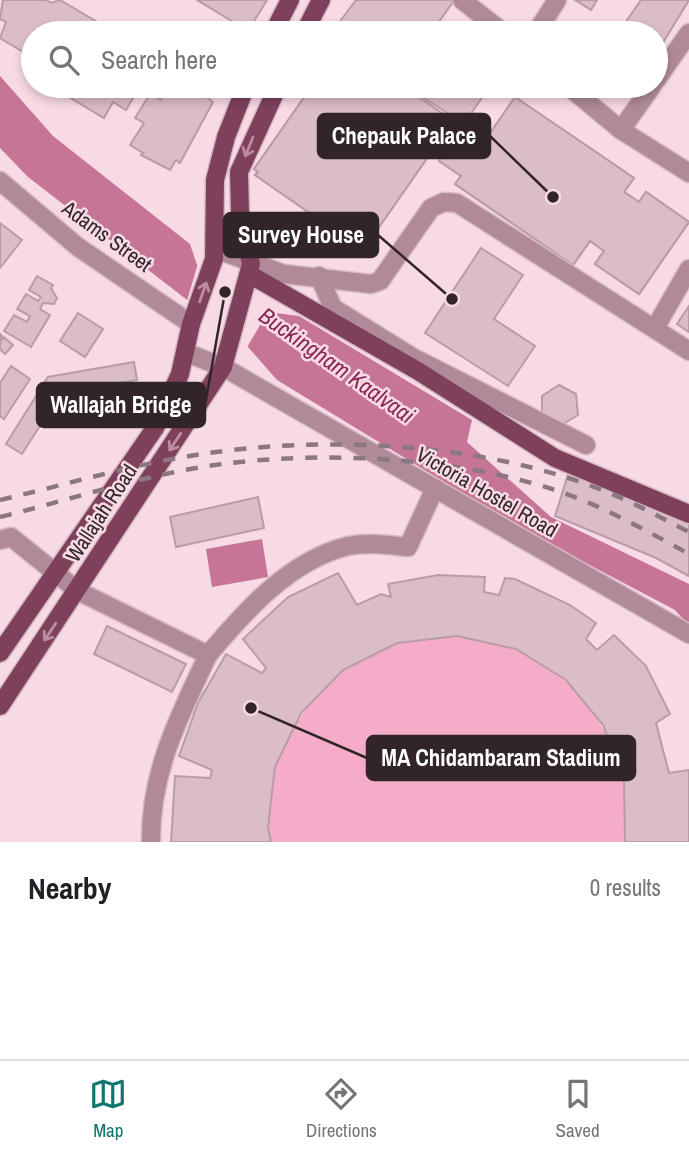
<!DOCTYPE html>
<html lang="en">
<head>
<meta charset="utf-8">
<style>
	:root { --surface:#fff; --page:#f6f6f6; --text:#202124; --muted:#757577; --line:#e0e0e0; --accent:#0f766e }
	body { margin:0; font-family:"Archivo Narrow",sans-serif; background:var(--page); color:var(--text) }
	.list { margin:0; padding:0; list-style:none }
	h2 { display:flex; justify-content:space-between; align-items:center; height:91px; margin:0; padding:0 28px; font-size:30px }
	h2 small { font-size:23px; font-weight:400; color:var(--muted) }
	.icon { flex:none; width:38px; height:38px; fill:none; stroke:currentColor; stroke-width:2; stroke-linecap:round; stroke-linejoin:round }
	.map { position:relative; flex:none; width:689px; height:842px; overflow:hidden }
	.search { position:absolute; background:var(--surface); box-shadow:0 4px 10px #0003; left:21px; right:21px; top:21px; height:77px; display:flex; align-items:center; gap:18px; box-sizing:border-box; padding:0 24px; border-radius:38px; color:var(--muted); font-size:26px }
	.sheet { height:217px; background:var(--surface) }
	nav { display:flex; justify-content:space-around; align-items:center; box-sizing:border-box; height:98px; border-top:2px solid var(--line); background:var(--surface); font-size:19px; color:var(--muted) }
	nav a { display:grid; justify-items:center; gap:4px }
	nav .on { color:var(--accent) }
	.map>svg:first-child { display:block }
</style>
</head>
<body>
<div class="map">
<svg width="689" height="842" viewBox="0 0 689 842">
	<rect width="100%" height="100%" fill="#f8dae5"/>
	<path fill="#f4acc9" d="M457,636C476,640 498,642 515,649C586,677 640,766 625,842H271C253,762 320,663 398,643C417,638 438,638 457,636Z"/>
	<g fill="#c67597">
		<polygon points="0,76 53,136 190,244 197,265 268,312 299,316 472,420 467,442 551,517 689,584 689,626 675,610 523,530 277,380 248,347 28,177 0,148"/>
		<polygon points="262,539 268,577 212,587 206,549"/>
	</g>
	<polygon fill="#f8dae5" points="199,260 270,308 246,349 186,304"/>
	<g fill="#dbbdc8" stroke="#b89ca7" stroke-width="2">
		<polygon points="3,0 46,0 51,3 60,0 116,33 33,33 33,58 0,38 6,22 0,19"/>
		<polygon points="197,0 267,0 248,31"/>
		<polygon points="356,0 450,0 453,2 431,33 352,33 338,24"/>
		<polygon points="575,0 597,0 591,10"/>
		<polygon points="641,0 689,0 656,54 656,33 618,33"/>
		<polygon points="445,24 458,33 438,33"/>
		<polygon points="68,86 140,86 126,110 113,102 104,118 64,94"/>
		<polygon points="170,86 193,86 213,102 180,163 176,160 170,170 141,155 143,153 130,145 144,123 135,118 150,94 161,100"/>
		<polygon points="312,86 403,86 453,121 363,250 255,175 258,172 254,169"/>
		<polygon points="312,86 403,86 453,121 363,250 255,175 258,172 254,169"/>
		<polygon points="406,86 490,86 464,124"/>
		<polygon points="515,97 634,178 624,192 639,202 646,192 689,222 639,294 595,264 604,251 590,241 573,265 455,184 461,176 439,161 453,140 475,155"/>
		<polygon points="515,97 634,178 624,192 639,202 646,192 689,222 639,294 595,264 604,251 590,241 573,265 455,184 461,176 439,161 453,140 475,155"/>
		<polygon points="0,223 22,240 0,268"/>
		<polygon points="481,248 523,275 494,319 535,346 508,386 425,333"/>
		<polygon points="37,276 53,285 51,288 57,298 54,304 43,303 40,309 50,315 31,347 4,331 14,315 27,322 30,316 17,309 26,294 38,301 41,297 29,290"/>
		<polygon points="689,306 689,332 677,324"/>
		<polygon points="78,313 103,329 85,357 60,341"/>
		<polygon points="0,334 3,337 1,340 5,338 13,345 5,354 0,349"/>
		<polygon points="134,362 137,380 61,393 22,454 6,444 48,377"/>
		<polygon points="11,366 30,379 4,419 0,416 0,383"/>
		<polygon points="559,385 576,394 578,415 561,425 542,416 542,396"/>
		<polygon points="570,468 689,520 689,576 656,558 555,516"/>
		<polygon points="258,497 264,528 176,547 170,517"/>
		<polygon points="338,573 357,605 381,594 391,597 388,584 438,575 485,577 484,592 499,595 505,578 515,579 570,605 596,623 586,639 597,650 614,635 646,666 670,714 656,723 669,773 689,770 689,842 625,842 624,780 603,725 566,680 516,649 457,636 397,643 343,670 301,713 275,767 268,827 271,842 171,842 175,776 210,778 212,770 179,756 198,703 226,654 262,673 266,668 243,639 288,597"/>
		<polygon points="107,626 186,664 172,692 94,654"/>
	</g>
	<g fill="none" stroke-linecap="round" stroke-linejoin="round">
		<defs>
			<g id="minor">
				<polyline points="462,0 504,33"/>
				<polyline points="536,33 557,0"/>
				<polyline points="656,80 689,33"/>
				<polyline points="568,86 621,130 689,173"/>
				<polyline points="621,130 652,86"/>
				<polyline points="0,181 78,247 191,324"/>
				<polyline points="215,249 284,274 371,284 380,281 431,208 444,202 457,203 689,351"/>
				<polyline points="319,276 333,308 412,357 586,445"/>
				<polyline points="655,328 689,269"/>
				<polyline points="187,353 223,367 689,634"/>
				<path d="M0,540L11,537L78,591L208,655C179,717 150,772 151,842"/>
				<path d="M208,655C245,611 290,560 348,546C368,542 388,545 408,547L435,488"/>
			</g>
			<g id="major">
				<polyline points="273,33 290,0"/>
				<polyline points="304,33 321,0"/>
				<polyline points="249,274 418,371 555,458 689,514"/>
				<polyline points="0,653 155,428 180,374 191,324 214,259 215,180 226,137 246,86"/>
				<polyline points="0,706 223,367 251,264 240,212 239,172 278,86"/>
			</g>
		</defs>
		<use href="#minor" stroke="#d4b9c3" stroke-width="21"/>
		<use href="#major" stroke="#d4b9c3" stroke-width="21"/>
		<use href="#minor" stroke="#b08a99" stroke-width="18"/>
		<use href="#major" stroke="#7f405c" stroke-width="18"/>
		<g stroke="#8b777f" stroke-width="4.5" stroke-dasharray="12 12" stroke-linecap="butt">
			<path d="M0,500C65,485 130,465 196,455C320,435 475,442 594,487C627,499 658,516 689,532"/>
			<path d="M0,517C57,503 113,485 170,473C285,448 442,453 555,490C601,505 647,531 689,554"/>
		</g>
	</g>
	<defs><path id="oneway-shaft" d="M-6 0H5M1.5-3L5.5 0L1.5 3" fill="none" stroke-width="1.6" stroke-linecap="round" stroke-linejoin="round" transform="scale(1.75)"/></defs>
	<g stroke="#bc8da0">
		<use href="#oneway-shaft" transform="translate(249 147) rotate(112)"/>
		<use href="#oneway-shaft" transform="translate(203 292) rotate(-71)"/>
		<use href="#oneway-shaft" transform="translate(175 442) rotate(123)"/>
		<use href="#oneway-shaft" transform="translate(50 632) rotate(124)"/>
	</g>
	<g text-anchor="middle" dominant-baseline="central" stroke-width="5" stroke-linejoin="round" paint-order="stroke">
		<g font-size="21" fill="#31252a" stroke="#f8dae5">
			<text transform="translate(107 236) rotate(36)">Adams Street</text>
			<text transform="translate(487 492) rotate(30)">Victoria Hostel Road</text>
			<text transform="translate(101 513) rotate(-57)">Wallajah Road</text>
		</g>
		<g font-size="23" font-style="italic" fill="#872657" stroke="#f8dae5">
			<text transform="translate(337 365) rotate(35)">Buckingham Kaalvaai</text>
		</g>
	</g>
	<path fill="none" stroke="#31252a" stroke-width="2.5" d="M553 197L490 136M452 299L378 235M225 292L205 405M251 708L367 758"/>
	<g fill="#31252a" stroke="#f8dae5" stroke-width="2.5">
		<circle cx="553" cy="197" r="7"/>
		<circle cx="452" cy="299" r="7"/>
		<circle cx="225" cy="292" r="7"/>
		<circle cx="251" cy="708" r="7"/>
	</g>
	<g fill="#31252a" stroke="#31252a" stroke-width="2.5">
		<rect x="318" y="114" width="172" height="44" rx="7"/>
		<rect x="224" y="213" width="154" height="44" rx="7"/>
		<rect x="37" y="383" width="168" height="44" rx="7"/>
		<rect x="367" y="736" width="268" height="44" rx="7"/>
	</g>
	<g font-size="23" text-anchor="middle" font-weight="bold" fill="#fff">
		<text x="404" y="144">Chepauk Palace</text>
		<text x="301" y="243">Survey House</text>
		<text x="121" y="413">Wallajah Bridge</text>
		<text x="501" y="766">MA Chidambaram Stadium</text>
	</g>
</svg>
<div class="search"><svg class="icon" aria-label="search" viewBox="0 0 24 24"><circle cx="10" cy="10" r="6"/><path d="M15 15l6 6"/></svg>Search here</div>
</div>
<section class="sheet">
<h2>Nearby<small>0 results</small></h2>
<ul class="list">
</ul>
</section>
<nav>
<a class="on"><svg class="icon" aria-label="map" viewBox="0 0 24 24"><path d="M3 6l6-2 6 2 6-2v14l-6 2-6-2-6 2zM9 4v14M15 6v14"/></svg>Map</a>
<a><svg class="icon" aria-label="directions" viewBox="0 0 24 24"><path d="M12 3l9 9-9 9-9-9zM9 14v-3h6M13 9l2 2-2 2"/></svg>Directions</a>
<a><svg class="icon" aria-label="saved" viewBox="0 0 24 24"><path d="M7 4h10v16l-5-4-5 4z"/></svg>Saved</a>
</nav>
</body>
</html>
